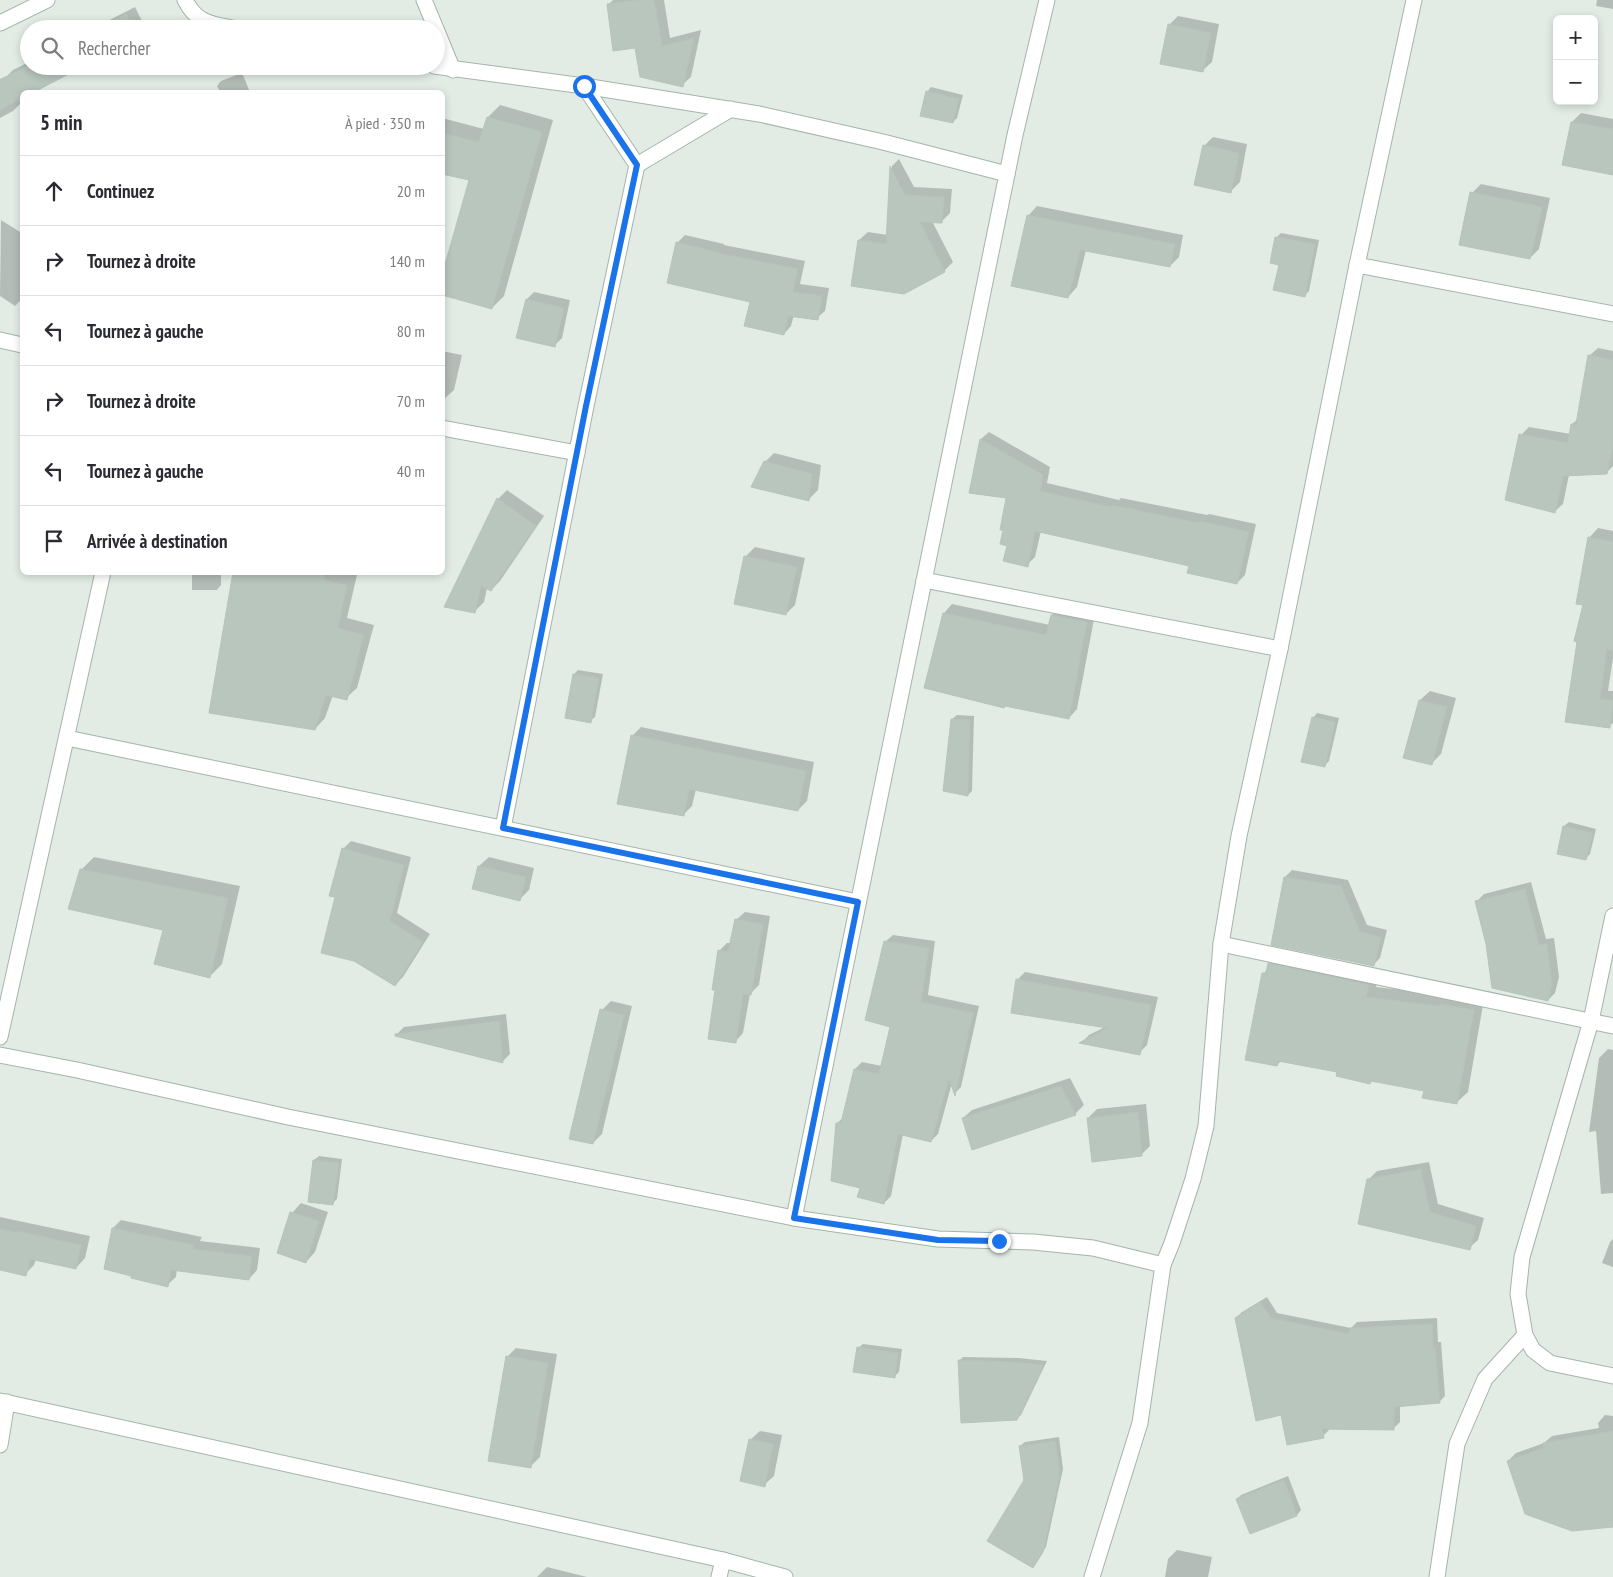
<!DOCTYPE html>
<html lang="fr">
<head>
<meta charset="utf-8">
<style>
	:root { --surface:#fff; --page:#f2f2f3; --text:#2b2b33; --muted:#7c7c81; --line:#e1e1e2 }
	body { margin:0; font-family:"PT Sans Narrow",sans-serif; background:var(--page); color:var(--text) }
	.controls { position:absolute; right:15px; top:15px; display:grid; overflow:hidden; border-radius:8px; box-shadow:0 2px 8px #0003 }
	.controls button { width:45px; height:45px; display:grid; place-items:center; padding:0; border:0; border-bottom:1px solid var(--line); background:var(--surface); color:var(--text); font:25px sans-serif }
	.stop { position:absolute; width:15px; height:15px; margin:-11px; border:4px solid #1a73e8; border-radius:50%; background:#fff }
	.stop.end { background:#1a73e8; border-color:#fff; box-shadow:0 1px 5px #0008 }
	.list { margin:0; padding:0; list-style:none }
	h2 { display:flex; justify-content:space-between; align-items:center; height:65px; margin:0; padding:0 20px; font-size:21px }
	h2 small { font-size:16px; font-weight:400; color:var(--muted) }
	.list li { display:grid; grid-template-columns:32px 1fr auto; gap:15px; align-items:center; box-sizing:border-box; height:70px; padding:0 20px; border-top:1px solid var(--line) }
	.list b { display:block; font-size:19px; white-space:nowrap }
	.list em { font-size:16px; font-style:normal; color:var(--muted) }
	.icon { flex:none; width:28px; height:28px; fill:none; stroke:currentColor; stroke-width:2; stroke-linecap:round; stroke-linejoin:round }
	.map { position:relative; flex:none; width:1613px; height:1577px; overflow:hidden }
	.search { position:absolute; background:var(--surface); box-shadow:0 2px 8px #0003; left:20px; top:20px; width:425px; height:55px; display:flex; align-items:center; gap:12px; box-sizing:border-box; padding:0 18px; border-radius:28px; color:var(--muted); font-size:19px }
	.panel { position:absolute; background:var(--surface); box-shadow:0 2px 8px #0003; left:20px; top:90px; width:425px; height:485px; border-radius:8px }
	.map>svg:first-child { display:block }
</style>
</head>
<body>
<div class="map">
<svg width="1613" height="1577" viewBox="0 0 1613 1577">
	<rect width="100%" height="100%" fill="#e2ece5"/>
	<g fill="#0003">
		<polygon points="613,0 664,0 670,38 701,30 691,77 682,85 636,47 608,5"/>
		<polygon points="1597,0 1613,0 1613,9 1596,6"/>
		<polygon points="135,7 146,29 92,29"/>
		<polygon points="1178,16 1219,24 1212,62 1202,71 1169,25"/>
		<polygon points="29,62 29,66 82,66 31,92 22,92 22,97 19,99 21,103 13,111 0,118 0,79 7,76 13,70"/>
		<polygon points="242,73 250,92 220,92 217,86 221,81"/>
		<polygon points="931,87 963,95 957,118 953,122 927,92"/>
		<polygon points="500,105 553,120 504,296 492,308 470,179 442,173 442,118 484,129 488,117"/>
		<polygon points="1581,113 1613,119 1613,174 1564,164 1572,122"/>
		<polygon points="1213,137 1247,144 1240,182 1231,191 1204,146"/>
		<polygon points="899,159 914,187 952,189 950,213 941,222 932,221 953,262 944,271 859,240 868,232 888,235 892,166"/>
		<polygon points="1481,184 1550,198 1539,249 1530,258 1472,193"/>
		<polygon points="1037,206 1183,235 1179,257 1170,266 1086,250 1077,287 1068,297 1028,216"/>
		<polygon points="1,220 20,232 22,236 22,299 15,306 0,296"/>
		<polygon points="1281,233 1319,240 1309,291 1304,296 1276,238"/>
		<polygon points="685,235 724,244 724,245 805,261 800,284 829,288 825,311 817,318 794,315 791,326 784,334 752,301 677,243"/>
		<polygon points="534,292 570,300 562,338 554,346 527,299"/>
		<polygon points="1598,348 1613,351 1613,466 1606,473 1569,475 1563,504 1554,512 1521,435 1529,427 1571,434 1572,424 1578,419 1589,356"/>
		<polygon points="442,351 462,355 454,390 444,399 442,399"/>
		<polygon points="989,432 1050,467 1047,483 1119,500 1121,498 1207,515 1209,514 1256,524 1245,575 1237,583 1190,565 1041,531 1035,557 1027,565 1008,545 1004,529 1007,497 971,492 981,439"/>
		<polygon points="774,453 821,465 818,490 809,499 765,462"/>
		<polygon points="507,490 544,516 500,581 491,590 487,588 484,602 475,611 498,499"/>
		<polygon points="1598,528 1613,531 1613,658 1608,691 1613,691 1613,723 1609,726 1567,721 1585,604 1589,538"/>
		<polygon points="755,547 805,558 795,605 786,614 745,557"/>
		<polygon points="192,572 221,572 221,585 217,590 192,590"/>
		<polygon points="275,572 346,572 357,575 347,618 374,625 357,688 346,698 333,695 325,718 315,729"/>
		<polygon points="952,604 1050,625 1052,615 1060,606 1095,614 1077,709 1069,718 944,613"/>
		<polygon points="578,670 603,674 595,717 590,721 566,717 574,674"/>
		<polygon points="1430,691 1456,698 1441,754 1431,764 1420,700"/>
		<polygon points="1317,713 1339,718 1329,761 1324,766 1313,718"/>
		<polygon points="957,715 974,716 972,791 968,795 952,719"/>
		<polygon points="641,727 814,762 807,801 798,810 696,789 692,806 683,815 632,736"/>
		<polygon points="1569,822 1596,829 1590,854 1586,858 1558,853 1564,826"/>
		<polygon points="351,841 411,857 397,913 430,934 403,977 395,985 336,897 343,849"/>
		<polygon points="94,857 240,886 222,964 210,976 164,929 81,870"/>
		<polygon points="489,857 534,868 529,890 520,899 473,888 479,866"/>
		<polygon points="1292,870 1348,880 1367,925 1387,930 1380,958 1373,965 1285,877"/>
		<polygon points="1531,882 1546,939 1554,938 1559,977 1555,993 1548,1000 1487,944 1477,901 1484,894"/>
		<polygon points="745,912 770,916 759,985 750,994 743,1033 735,1042 719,951 727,943 731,943 736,920"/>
		<polygon points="893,935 935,941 928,995 979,1006 961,1087 955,1093 952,1083 938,1134 931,1141 903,1134 891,1196 884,1203 862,1187 837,1123 844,1117 855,1069 862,1062 882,1066 892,1026 885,942"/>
		<polygon points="1280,953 1379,974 1376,987 1484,999 1468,1092 1456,1103 1425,1090 1373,1080 1370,1083 1338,1071 1282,1060 1277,1065 1264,973 1268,969 1269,964"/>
		<polygon points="1025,972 1158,997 1147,1045 1139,1053 1082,1042 1089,1035 1105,1027 1018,979"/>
		<polygon points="611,1001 632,1006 602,1134 593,1143 602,1010"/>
		<polygon points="506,1014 510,1054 503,1061 396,1035 404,1027"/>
		<polygon points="1608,1049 1613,1050 1613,1193 1601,1194 1596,1131 1589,1132 1599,1058"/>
		<polygon points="1070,1078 1084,1105 1075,1114 963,1118 972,1110"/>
		<polygon points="1146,1104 1150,1146 1141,1155 1088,1118 1097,1109"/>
		<polygon points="319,1156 342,1159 337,1199 333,1203 314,1160"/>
		<polygon points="1429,1162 1438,1204 1484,1218 1478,1240 1469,1248 1368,1180 1377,1171"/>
		<polygon points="301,1203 328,1212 315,1252 306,1262 292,1213"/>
		<polygon points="0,1217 90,1236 85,1258 76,1268 36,1259 34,1265 25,1274 0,1269"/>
		<polygon points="121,1220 202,1237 200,1241 260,1248 257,1270 249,1279 177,1269 176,1277 167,1285 113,1228"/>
		<polygon points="1613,1239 1613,1267 1602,1263 1610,1242"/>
		<polygon points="1267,1297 1277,1313 1351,1328 1357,1322 1437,1318 1438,1342 1441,1342 1445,1396 1439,1402 1400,1405 1400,1422 1394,1428 1329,1428 1329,1430 1323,1436 1282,1413 1236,1318 1242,1312"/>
		<polygon points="863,1344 902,1349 899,1372 894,1377 858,1348"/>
		<polygon points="516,1348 557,1354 540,1457 530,1467 507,1357"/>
		<polygon points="963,1357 1019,1358 1047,1361 1021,1415 1016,1419 959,1361"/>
		<polygon points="1605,1415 1613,1416 1613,1525 1508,1461 1516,1453 1544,1443 1552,1436 1599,1428 1598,1423"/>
		<polygon points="760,1431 782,1435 774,1476 764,1485 750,1440"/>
		<polygon points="1059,1437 1063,1469 1046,1547 1033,1567 1020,1446 1025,1442"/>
		<polygon points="1288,1476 1301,1510 1297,1515 1251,1533 1237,1499 1241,1495"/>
		<polygon points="1177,1550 1212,1557 1208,1577 1165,1577 1168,1559"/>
		<polygon points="547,1567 587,1577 537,1577"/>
	</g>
	<g fill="#b8c6be" stroke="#b5c5bb">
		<polygon points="639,0 654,0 662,46 694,38 683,87 640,77 635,48 613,51 607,4"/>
		<polygon points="126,14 134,29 98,29"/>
		<polygon points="1168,24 1211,33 1203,72 1160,64"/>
		<polygon points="29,65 29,66 84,66 34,92 22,92 22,98 0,110 0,80"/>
		<polygon points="926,91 959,99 953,123 920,116"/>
		<polygon points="487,117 542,132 492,309 442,295 442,275 469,180 442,174 442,133 479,142"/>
		<polygon points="1571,122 1613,129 1613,175 1562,165"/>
		<polygon points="1203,145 1239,153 1231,193 1194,185"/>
		<polygon points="890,166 905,195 944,197 942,223 920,222 945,272 904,294 851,286 858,240 886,244"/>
		<polygon points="1470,192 1542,207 1530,259 1459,245"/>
		<polygon points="1027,215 1175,244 1170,267 1080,250 1068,298 1011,286"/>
		<polygon points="1275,237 1315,244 1305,297 1273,290 1279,265 1270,263"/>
		<polygon points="676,242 717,252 717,253 798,269 793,292 822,296 818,320 788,316 784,335 744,326 750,302 667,283"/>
		<polygon points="526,299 564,308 555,347 516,338"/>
		<polygon points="1588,355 1613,360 1613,446 1607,474 1563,476 1555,513 1505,500 1519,434 1568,443 1571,424 1576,424"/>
		<polygon points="980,439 1043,475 1040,491 1111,507 1112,505 1199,523 1200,521 1249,532 1237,584 1187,573 1189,566 1035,531 1028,567 1003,561 1007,546 1000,544 1003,530 1000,530 1006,498 969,493"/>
		<polygon points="764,461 812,474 809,501 751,487"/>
		<polygon points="497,498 536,526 491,591 481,586 475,613 444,607"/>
		<polygon points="1588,537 1613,542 1613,651 1607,649 1600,699 1613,701 1610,728 1565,722 1577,642 1574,641 1583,605 1576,604"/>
		<polygon points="744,556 797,567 786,615 734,604"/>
		<polygon points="233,572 325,572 324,580 347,585 338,628 364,635 347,700 326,695 315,730 209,713"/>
		<polygon points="943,613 1046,635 1051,615 1087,622 1069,719 1005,706 1004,708 924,688"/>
		<polygon points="573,674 599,678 591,723 565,718"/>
		<polygon points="1419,700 1447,707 1432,765 1403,758"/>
		<polygon points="1312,717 1335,722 1325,767 1301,762"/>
		<polygon points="951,719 970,720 968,796 943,791"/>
		<polygon points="631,735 806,771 798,811 689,789 684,816 617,804"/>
		<polygon points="1563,826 1593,833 1586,860 1557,854"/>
		<polygon points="342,848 404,865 390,921 423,942 395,986 354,961 321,953 335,897 329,896"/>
		<polygon points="478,866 526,877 520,901 472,889"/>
		<polygon points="80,869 228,898 210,978 154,964 163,930 68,909"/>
		<polygon points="1284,877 1341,886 1360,932 1381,937 1374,966 1271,945"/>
		<polygon points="1525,889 1539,945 1547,944 1552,985 1548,1001 1492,988 1486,944 1475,901"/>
		<polygon points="735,919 763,924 751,995 743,994 736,1043 708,1039 715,990 712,990 718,950 728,952"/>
		<polygon points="884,941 929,948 921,1002 973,1013 955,1096 949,1078 931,1142 898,1134 884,1204 857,1197 860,1188 831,1181 836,1123 841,1123 854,1069 879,1074 890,1027 865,1020"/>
		<polygon points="1268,963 1369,985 1366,997 1439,1006 1440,1004 1474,1010 1457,1104 1422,1098 1424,1091 1371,1081 1370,1084 1336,1076 1337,1072 1278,1061 1277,1066 1245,1060 1262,973 1266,973"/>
		<polygon points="1016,979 1151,1005 1140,1055 1079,1043 1107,1028 1011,1013"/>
		<polygon points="600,1009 624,1015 593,1144 569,1139"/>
		<polygon points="499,1021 503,1063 395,1036 395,1034"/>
		<polygon points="1061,1086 1076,1115 972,1150 962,1118"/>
		<polygon points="1138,1112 1142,1156 1092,1162 1087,1118"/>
		<polygon points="313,1160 339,1163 333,1205 308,1202"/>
		<polygon points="1421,1169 1430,1212 1476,1226 1470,1250 1358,1224 1367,1179"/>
		<polygon points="290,1212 319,1221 306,1263 277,1253"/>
		<polygon points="112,1228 194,1245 193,1249 252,1256 249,1280 171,1270 168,1287 131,1278 131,1276 104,1269"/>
		<polygon points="0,1229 17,1233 17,1231 81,1245 76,1269 30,1259 26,1276 0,1270"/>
		<polygon points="1260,1302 1271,1318 1349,1334 1350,1328 1432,1324 1433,1347 1435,1347 1440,1403 1394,1407 1394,1430 1322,1429 1324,1438 1287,1445 1281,1415 1256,1421 1235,1318"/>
		<polygon points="857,1347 898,1353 895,1378 853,1372"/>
		<polygon points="506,1356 548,1363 531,1468 488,1461"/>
		<polygon points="958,1360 1014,1362 1044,1365 1017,1420 961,1423"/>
		<polygon points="1613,1431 1613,1527 1572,1531 1525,1514 1507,1461 1544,1448 1543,1443"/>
		<polygon points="749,1439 773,1444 765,1487 740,1481"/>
		<polygon points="1055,1441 1060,1474 1043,1552 1033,1568 987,1541 1024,1480 1019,1446"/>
		<polygon points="1284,1480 1297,1516 1250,1534 1236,1499"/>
	</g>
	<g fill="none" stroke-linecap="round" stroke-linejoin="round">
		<defs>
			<g id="street">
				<path d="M185,0C197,24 212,24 237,29"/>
				<polyline points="424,0 453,70"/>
				<polyline points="434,66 584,86 759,114 883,142 1007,174"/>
				<polyline points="637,165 731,109"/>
				<polyline points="1357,265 1613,314"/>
				<polyline points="0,340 22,345"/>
				<polyline points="442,428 577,453"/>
				<polyline points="924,580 1280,649"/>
				<polyline points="67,738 858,902"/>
				<polyline points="503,828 586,406 637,165 584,86"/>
				<polyline points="1613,916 1591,1021 1522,1257 1518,1294 1525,1335 1533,1350 1550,1363 1613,1376"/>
				<polyline points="1221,944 1613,1026"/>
				<polyline points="0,1037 103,572"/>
				<polyline points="0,1055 77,1070 288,1117 794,1218 938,1239 1033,1242 1093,1248 1163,1265"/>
				<polyline points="794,1218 1015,135 1047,0"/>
				<polyline points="0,1401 723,1560 785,1577"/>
				<polyline points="0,1445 7,1402"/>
				<polyline points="719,1577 723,1560"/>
				<polyline points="1092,1577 1140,1423 1163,1265 1172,1243 1193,1179 1206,1126 1221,944 1239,836 1280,649 1357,265 1414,0"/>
				<polyline points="1437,1577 1457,1444 1485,1379 1525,1335"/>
			</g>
			<polyline id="secondary" points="0,23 47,0"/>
		</defs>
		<use href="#street" stroke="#a5b4ab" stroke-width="17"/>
		<use href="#secondary" stroke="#a4baad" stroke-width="17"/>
		<use href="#street" stroke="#fff" stroke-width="15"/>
		<use href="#secondary" stroke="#fff" stroke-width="15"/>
	</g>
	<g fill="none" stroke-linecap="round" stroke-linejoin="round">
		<polyline stroke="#1a73e8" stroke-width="6" points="584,86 637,165 586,406 503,828 858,902 794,1218 938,1240 999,1241"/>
	</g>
</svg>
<div class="controls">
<button>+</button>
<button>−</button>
</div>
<div class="stop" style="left:584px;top:86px"></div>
<div class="stop end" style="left:999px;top:1241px"></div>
<div class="search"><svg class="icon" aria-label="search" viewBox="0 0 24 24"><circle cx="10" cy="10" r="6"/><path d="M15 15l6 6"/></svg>Rechercher</div>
<section class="panel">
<h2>5 min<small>À pied · 350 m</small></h2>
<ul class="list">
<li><svg class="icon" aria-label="ahead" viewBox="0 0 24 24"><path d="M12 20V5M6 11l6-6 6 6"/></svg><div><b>Continuez</b></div><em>20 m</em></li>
<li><svg class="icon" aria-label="right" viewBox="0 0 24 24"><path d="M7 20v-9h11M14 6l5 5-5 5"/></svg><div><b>Tournez à droite</b></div><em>140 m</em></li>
<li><svg class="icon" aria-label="left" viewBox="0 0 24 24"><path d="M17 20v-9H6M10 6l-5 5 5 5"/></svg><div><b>Tournez à gauche</b></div><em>80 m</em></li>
<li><svg class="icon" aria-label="right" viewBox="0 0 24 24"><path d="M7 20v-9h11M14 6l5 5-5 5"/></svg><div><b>Tournez à droite</b></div><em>70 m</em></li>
<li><svg class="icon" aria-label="left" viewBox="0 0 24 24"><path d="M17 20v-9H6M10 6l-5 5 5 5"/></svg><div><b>Tournez à gauche</b></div><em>40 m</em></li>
<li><svg class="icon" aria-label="arrive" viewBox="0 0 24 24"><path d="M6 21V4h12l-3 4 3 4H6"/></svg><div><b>Arrivée à destination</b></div></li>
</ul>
</section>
</div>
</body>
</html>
